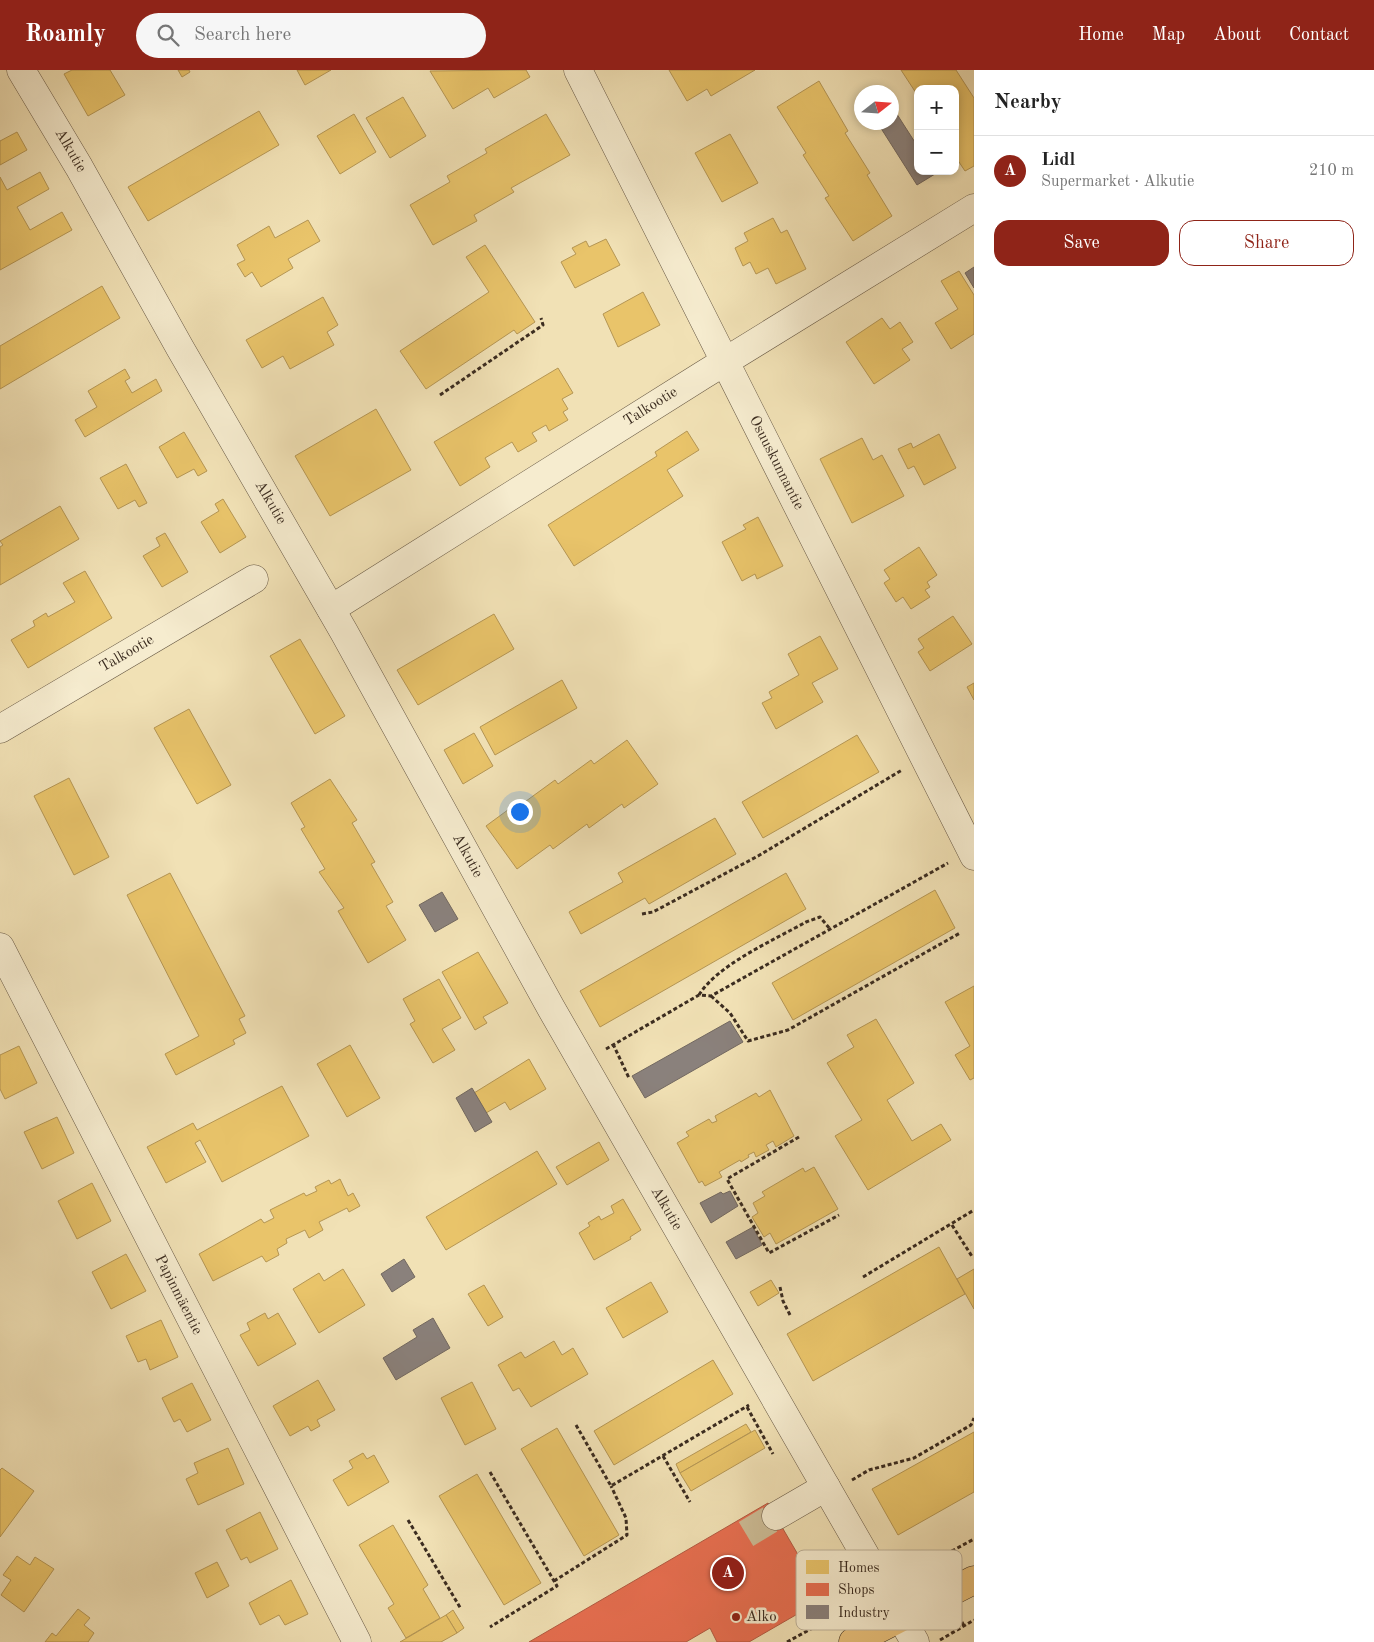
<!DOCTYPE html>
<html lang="en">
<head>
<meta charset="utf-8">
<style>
	:root { --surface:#fff; --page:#f6f6f6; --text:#222; --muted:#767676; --line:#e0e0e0; --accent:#8f2418 }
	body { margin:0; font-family:"Old Standard TT",serif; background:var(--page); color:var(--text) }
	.controls { position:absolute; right:15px; top:15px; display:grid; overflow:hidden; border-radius:10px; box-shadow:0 2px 8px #0003 }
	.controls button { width:45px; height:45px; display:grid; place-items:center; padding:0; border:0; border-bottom:1px solid var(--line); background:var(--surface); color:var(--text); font:25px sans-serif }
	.compass { position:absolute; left:854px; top:15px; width:45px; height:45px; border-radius:50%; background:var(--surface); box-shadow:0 2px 8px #0003; rotate:73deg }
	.you { position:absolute; left:519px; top:741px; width:18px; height:18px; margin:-12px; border:4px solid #fff; border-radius:50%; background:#1a73e8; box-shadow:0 0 0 8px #1a73e833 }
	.badge { display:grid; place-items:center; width:32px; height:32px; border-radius:50%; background:var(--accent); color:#fff; font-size:16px; font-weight:700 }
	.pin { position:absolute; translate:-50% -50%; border:2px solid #fff; box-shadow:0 1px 5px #0006 }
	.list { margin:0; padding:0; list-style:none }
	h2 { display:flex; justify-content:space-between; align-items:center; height:65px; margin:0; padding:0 20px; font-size:21px }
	h2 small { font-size:16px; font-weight:400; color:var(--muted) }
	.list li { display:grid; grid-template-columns:32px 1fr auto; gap:15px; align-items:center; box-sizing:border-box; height:70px; padding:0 20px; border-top:1px solid var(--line) }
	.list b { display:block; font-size:19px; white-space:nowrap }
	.list p { margin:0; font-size:16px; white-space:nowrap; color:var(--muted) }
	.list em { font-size:16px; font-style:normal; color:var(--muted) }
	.actions { display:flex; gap:10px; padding:15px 20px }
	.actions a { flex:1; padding:11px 0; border:1px solid var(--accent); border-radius:15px; text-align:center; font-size:18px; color:var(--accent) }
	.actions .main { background:var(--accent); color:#fff }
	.icon { flex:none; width:28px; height:28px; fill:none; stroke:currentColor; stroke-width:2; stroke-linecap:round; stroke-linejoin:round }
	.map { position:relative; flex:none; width:974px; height:1572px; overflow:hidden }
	header { display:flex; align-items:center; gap:30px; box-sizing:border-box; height:70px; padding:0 25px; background:var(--accent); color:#fff }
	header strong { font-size:24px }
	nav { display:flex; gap:28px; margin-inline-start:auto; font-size:18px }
	.search { width:350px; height:45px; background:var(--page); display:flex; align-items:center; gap:12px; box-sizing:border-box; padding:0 18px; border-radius:28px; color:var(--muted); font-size:19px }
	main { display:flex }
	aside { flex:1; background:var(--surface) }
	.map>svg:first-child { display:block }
</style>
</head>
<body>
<header>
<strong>Roamly</strong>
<div class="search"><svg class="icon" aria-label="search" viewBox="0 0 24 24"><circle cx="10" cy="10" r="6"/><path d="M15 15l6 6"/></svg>Search here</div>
<nav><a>Home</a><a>Map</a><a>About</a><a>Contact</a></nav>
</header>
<main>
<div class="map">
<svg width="974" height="1572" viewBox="0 0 974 1572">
	<rect width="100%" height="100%" fill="#f1e1b5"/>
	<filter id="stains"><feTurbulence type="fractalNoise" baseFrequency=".004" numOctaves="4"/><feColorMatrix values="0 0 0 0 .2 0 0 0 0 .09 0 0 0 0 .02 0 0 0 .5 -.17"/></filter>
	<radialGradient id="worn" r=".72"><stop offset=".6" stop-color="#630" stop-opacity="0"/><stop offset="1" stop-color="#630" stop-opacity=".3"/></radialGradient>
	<g fill="#e9c46a" stroke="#b59654">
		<polygon points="72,0 110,0 125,25 88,46 64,4"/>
		<polygon points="178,0 189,0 190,2 182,7"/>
		<polygon points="297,0 331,0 305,15"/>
		<polygon points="526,0 530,7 494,28 488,18 453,39 430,1"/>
		<polygon points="669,0 755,0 711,26 707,19 687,31"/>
		<polygon points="901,0 956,0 974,28 974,96 965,101 955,86 955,19 918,19 918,26"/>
		<polygon points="819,11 848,61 845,63 870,103 867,105 892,146 853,171 825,128 829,126 803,85 806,83 777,37"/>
		<polygon points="403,27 426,66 390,88 366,48"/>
		<polygon points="259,41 279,75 148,151 128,117"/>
		<polygon points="354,44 376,82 340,104 317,66"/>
		<polygon points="546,44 570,85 511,118 514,122 474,145 477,151 433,175 410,135 450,112 447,106 487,83 485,79"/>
		<polygon points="17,62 27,80 0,95 0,71"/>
		<polygon points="730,64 758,113 722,132 695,83"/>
		<polygon points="40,102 49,119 17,137 30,160 62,142 72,160 0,200 0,107 7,120"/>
		<polygon points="773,148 781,163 787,160 806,199 776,214 768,198 756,204 750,192 743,196 735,178 748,171 744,163"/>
		<polygon points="308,150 320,171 288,189 293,198 261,217 252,202 245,207 237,194 245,190 237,175 269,156 275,168"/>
		<polygon points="606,169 620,195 575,218 561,192 576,184 572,178 586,171 589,177"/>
		<polygon points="485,175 535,252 517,264 514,260 426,319 400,281 489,222 466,187"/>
		<polygon points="959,201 974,225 974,264 951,279 935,253 958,239 941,211"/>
		<polygon points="102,216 120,248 0,319 0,276"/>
		<polygon points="643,222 660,255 618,277 603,244"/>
		<polygon points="323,227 338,255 327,262 334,275 290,299 283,286 262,298 246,270"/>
		<polygon points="882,248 890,259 900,252 913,272 902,279 910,290 874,314 846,272"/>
		<polygon points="558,298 573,323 562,329 568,339 563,342 568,350 549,361 546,355 532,363 537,371 518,382 512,372 485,388 490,397 460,416 434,372"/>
		<polygon points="125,299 130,308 125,311 132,323 156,309 162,321 85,367 75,350 97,337 88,321"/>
		<polygon points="376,339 411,400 330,446 295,386"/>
		<polygon points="687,361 699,380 667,400 683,426 574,496 548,455 657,386 655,382"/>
		<polygon points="184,362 207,401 198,406 194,399 177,408 159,377"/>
		<polygon points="939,364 956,398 924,415 914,396 908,399 898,379 911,373 913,378"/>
		<polygon points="862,368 873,390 882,385 904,426 852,453 820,389"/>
		<polygon points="126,394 147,433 139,437 135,430 118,439 100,408"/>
		<polygon points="223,429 246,467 220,483 201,452 219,441 215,434"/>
		<polygon points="60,436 79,469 0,515 0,477 3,475 0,471"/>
		<polygon points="758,447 783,496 757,509 755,504 742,511 722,472 746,459 743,455"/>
		<polygon points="165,463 188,502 162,517 143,486 160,476 156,468"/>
		<polygon points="919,477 937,505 927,512 930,517 925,520 930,527 911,539 903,527 896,532 884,513 890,509 884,500"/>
		<polygon points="85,501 112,548 28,598 11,570 35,556 33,551 46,543 48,547 75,532 63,513"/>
		<polygon points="494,544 514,579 418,635 397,600"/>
		<polygon points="953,546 972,574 930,601 918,582 924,578 918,569"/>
		<polygon points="820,566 838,599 812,613 823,632 776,659 762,633 772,628 769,622 799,605 788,584"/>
		<polygon points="300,569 345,646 315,664 270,586"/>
		<polygon points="562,610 577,638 495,685 480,657"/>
		<polygon points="974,613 974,630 967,617"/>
		<polygon points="189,639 231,715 197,734 154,658"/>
		<polygon points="474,663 493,696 463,714 444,680"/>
		<polygon points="857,665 879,702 763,768 742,732"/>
		<polygon points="627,670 658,714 624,738 622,734 589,758 587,754 553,779 550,775 517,799 486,756 520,731 522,734 555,710 558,714 591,690 594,694"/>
		<polygon points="69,708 109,787 74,805 34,726"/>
		<polygon points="330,709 357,750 352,753 375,792 371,794 393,832 386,836 406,870 368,893 338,841 344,838 319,802 325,799 301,759 305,757 291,733"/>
		<polygon points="715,748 736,784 649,834 645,828 581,864 569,842 623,812 618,803"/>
		<polygon points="170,803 245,946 239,949 246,963 233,970 235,974 176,1005 165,984 199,966 127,825"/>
		<polygon points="786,803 806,839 600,957 580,921"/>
		<polygon points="935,820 955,858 793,950 772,913"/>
		<polygon points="478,882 508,933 483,947 487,953 475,960 442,902"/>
		<polygon points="439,909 461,948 442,959 455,980 433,993 410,954 415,951 403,929"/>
		<polygon points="974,916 974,1008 970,1010 955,985 970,976 945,932"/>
		<polygon points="876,949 914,1013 887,1030 912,1071 941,1054 951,1070 868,1120 835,1066 862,1050 827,993 854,977 847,965"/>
		<polygon points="350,975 380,1028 347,1047 317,994"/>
		<polygon points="19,976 37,1013 5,1029 0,1019 0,985"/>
		<polygon points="529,989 546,1019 510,1040 505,1032 486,1043 474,1023"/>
		<polygon points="282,1016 309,1066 222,1112 200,1070 195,1073 206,1092 166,1113 147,1077 193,1053 197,1060"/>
		<polygon points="770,1020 794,1066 776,1077 773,1071 766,1075 769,1080 756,1087 754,1082 748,1085 749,1087 741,1092 740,1090 719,1102 722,1107 705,1116 702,1111 699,1113 677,1073 689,1066 686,1062 709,1049 712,1053 717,1051 715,1046 756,1023 759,1027"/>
		<polygon points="57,1047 74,1083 42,1099 24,1062"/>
		<polygon points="599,1072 609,1090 567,1115 556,1097"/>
		<polygon points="537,1081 557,1114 446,1180 426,1147"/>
		<polygon points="814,1097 838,1139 776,1174 770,1163 764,1167 752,1147 758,1143 753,1133 765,1126 762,1122 803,1098 805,1102"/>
		<polygon points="340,1109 348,1126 353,1123 360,1136 349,1142 347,1138 319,1152 323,1160 309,1168 305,1160 286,1169 287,1173 277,1179 279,1185 266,1192 262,1186 213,1211 199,1184 261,1149 264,1153 274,1148 270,1140 304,1123 306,1126 317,1121 315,1117 329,1110 331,1114"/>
		<polygon points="92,1113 111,1151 77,1169 58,1131"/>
		<polygon points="623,1129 641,1160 630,1167 631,1169 594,1190 579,1163 590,1156 588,1153 599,1146 601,1150 614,1143 611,1136"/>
		<polygon points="939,1177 965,1224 813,1311 787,1264"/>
		<polygon points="126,1184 146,1221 111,1239 92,1202"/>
		<polygon points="343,1199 365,1235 319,1263 293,1219 319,1203 324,1211"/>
		<polygon points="974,1199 974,1239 957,1209"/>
		<polygon points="771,1210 779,1223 758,1236 750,1222"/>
		<polygon points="651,1212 668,1242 623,1268 606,1238"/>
		<polygon points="484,1215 503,1247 488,1256 468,1224"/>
		<polygon points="265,1243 268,1249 278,1243 296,1274 258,1296 240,1265 250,1260 247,1253"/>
		<polygon points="161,1250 178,1287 150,1300 146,1289 138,1292 126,1266"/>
		<polygon points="554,1271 562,1285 573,1278 588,1304 531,1337 519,1318 513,1321 498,1295 521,1282 525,1288"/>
		<polygon points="713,1290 733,1324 614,1395 594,1361"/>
		<polygon points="318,1310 335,1340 317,1350 320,1356 311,1361 308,1356 290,1366 273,1336"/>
		<polygon points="472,1312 496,1359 465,1375 441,1328"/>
		<polygon points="192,1313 211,1350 187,1362 180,1349 174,1352 162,1328"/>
		<polygon points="746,1354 751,1362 680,1403 676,1394"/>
		<polygon points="557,1358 619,1465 584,1486 521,1379"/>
		<polygon points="755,1360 765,1378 691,1421 680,1403"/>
		<polygon points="974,1362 974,1422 898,1465 872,1419"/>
		<polygon points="228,1378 244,1414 198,1435 186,1409 198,1403 194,1393"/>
		<polygon points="363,1383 367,1389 374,1385 389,1412 348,1436 333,1410 353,1398 349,1391"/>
		<polygon points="2,1398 34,1421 0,1467 0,1400"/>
		<polygon points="477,1404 541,1513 504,1535 439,1426"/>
		<polygon points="260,1442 278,1479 250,1493 247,1487 241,1490 226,1460"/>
		<polygon points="393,1455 428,1515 423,1519 440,1548 406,1568 388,1538 394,1534 359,1475"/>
		<polygon points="17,1486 30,1495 35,1487 54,1499 24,1542 1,1525 11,1510 3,1505"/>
		<polygon points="217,1492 229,1516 207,1528 195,1503"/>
		<polygon points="291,1510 308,1544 285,1555 279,1545 260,1555 249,1533"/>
		<polygon points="78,1539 90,1548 84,1555 94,1563 88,1572 45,1572 52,1563 56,1566"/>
		<polygon points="453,1540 464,1558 457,1563 446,1545"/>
		<polygon points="446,1545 457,1563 441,1572 400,1572"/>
	</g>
	<polygon fill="#e76f51" stroke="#b35b42" points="768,1433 811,1507 827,1498 839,1520 749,1572 717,1572 710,1558 686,1572 529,1572"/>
	<g fill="#8a817c" stroke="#726860">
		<polygon points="893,38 918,77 918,101 933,101 935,104 917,115 877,52 892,52"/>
		<polygon points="974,197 974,218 965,203"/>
		<polygon points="442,822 458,849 435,862 419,835"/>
		<polygon points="730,951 743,972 645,1028 632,1006"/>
		<polygon points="472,1018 492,1052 475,1062 456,1028"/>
		<polygon points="730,1121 738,1136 711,1153 700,1133 721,1122 723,1124"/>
		<polygon points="753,1157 762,1175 736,1189 726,1172"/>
		<polygon points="404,1189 415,1207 392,1222 381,1204"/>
		<polygon points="433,1248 450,1278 396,1310 383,1288 417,1267 413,1260"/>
	</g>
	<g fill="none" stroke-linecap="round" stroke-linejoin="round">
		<polyline stroke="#cdbd97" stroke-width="28" stroke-dasharray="28 14" stroke-linecap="butt" points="746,1464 776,1446"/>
		<defs>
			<g id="minor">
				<polyline points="21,0 79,97 180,278 344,562 551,938 915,1572"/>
				<polyline points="578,0 974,786"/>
				<polyline points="331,539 703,305 974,138"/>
				<polyline points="0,659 254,509"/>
				<polyline points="0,877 357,1572"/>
				<polyline points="776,1446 826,1417"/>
			</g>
			<polyline id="major" points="853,1572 974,1510"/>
		</defs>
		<use href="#minor" stroke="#685945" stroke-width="29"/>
		<use href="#major" stroke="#3b2c20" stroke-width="29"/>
		<g stroke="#3b2c20" stroke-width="3" stroke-dasharray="4 2.5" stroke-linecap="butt">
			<polyline points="440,325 543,255 541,248"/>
			<polyline points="642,844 653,842 758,786 902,700"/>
			<path d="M699,925C717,895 774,870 806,852L820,847L830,859"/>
			<polyline points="711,926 730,943 748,971 788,960 960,863"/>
			<polyline points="613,974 629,1008"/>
			<polyline points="606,979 699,925 711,926 948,793"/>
			<polyline points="799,1067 727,1109 769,1183 839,1145"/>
			<polyline points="952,1155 973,1188"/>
			<polyline points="863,1207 974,1140"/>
			<polyline points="780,1217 783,1231 790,1245"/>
			<polyline points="747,1337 773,1384"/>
			<polyline points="576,1355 611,1416 749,1335"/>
			<polyline points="663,1386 690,1432"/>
			<polyline points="490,1402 557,1516 490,1557"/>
			<polyline points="852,1410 869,1400 914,1388 971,1355 974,1348"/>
			<polyline points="408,1450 461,1539"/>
			<polyline points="906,1506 974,1469"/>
			<polyline points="554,1511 627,1465 626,1448 611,1416"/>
			<polyline points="959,1546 964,1556"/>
			<polyline points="940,1570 974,1550"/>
			<polyline points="787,1572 862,1531"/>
		</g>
		<use href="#minor" stroke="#f6eccf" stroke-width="28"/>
		<use href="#major" stroke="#e8c07a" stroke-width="28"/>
	</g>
	<circle fill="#8f2418" stroke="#f6eccf" stroke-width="2" cx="736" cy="1547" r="5"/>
	<g text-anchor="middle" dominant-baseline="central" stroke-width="5" stroke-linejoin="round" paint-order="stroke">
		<g font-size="15" fill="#3b2c20" stroke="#f6eccf">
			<text transform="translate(70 81) rotate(60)">Alkutie</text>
			<text transform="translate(651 337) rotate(-32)">Talkootie</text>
			<text transform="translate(776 393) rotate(63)">Osuuskunnantie</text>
			<text transform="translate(270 433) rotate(60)">Alkutie</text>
			<text transform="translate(127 584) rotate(-30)">Talkootie</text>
			<text transform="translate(467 786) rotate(61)">Alkutie</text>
			<text transform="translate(666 1139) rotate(60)">Alkutie</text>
			<text transform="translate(178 1225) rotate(63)">Papinmäentie</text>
		</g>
		<g font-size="15" fill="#3b2c20" stroke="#f6eccf" text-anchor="start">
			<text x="746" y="1547">Alko</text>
		</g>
	</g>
	<rect x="796" y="1480" width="166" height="80" rx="8" fill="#f6eccf" stroke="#beb29a" stroke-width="1"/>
	<rect x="806" y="1490" width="23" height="14" fill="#e9c46a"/>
	<rect x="806" y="1513" width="23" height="13" fill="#e76f51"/>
	<rect x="806" y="1535" width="23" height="14" fill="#8a817c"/>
	<g font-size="14" fill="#3b2c20">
		<text x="838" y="1502">Homes</text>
		<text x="838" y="1524">Shops</text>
		<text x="838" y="1547">Industry</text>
	</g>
	<rect width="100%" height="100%" filter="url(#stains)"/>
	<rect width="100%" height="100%" fill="url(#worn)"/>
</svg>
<div class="controls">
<button>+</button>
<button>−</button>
</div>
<svg class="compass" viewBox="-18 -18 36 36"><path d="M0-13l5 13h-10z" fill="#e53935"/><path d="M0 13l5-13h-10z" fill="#767676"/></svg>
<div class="you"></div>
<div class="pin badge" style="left:728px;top:1503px">A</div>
</div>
<aside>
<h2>Nearby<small></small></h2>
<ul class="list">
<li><span class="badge">A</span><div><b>Lidl</b><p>Supermarket · Alkutie</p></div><em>210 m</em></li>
</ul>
<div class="actions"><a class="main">Save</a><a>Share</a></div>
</aside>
</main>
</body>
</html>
